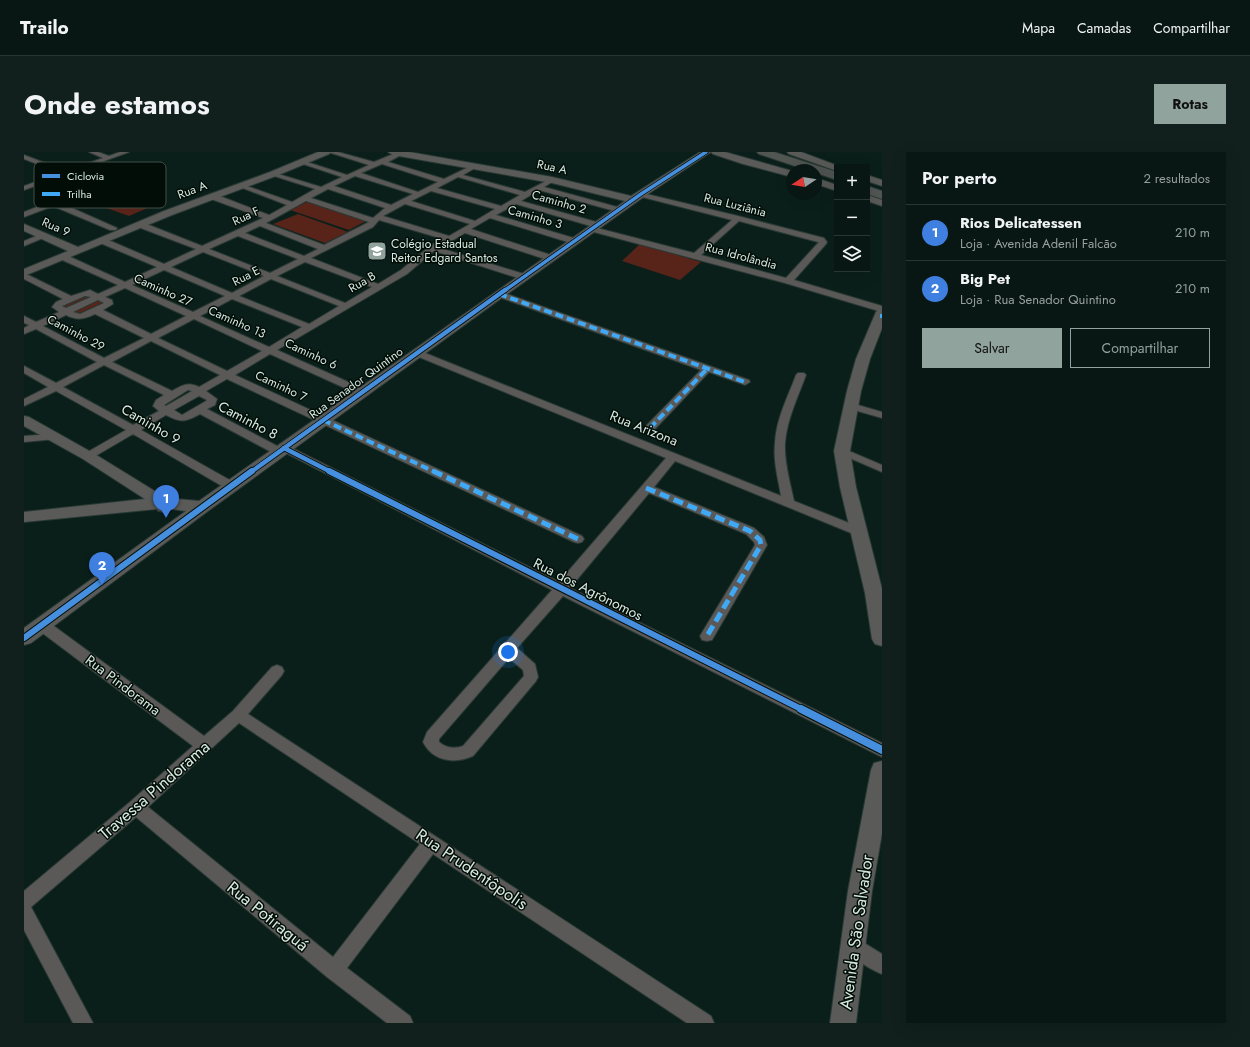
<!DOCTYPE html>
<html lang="pt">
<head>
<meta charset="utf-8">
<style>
	:root { --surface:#081714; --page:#11201d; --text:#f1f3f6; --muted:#989fa0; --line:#293634; --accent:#90a39c }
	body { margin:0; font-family:Jost,sans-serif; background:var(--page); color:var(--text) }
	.controls { position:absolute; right:12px; top:12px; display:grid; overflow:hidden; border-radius:0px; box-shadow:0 4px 16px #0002 }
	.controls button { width:36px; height:36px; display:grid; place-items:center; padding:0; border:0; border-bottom:1px solid var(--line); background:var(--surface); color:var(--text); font:20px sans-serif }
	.compass { position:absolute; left:762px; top:12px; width:36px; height:36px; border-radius:50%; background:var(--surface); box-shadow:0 4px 16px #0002; rotate:258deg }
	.you { position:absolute; left:484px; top:500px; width:14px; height:14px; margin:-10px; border:3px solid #fff; border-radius:50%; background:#1a73e8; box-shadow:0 0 0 6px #1a73e833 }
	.badge { display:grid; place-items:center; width:26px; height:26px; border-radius:50%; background:var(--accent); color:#fff; font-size:13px; font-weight:700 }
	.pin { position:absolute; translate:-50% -33px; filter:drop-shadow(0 1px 2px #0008) }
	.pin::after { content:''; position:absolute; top:21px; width:14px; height:12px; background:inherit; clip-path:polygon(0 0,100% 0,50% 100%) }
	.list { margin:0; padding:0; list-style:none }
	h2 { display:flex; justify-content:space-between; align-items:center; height:52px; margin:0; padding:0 16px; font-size:17px }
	h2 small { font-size:13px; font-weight:400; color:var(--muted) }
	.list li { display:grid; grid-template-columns:26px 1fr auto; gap:12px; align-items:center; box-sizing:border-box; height:56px; padding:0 16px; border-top:1px solid var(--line) }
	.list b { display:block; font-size:15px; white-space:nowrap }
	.list p { margin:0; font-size:13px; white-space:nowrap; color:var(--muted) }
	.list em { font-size:13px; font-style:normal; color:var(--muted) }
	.actions { display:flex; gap:8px; padding:12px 16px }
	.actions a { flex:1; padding:9px 0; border:1px solid var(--accent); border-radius:0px; text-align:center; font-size:14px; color:var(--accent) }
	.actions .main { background:var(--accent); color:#111 }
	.icon { flex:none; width:22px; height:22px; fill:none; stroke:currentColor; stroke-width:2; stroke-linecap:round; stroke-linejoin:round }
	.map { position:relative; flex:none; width:858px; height:871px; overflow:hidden; border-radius:0px }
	header { display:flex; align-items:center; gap:24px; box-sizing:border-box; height:56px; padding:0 20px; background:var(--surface); border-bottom:1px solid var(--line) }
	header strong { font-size:19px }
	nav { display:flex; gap:22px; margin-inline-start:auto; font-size:14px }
	.intro { display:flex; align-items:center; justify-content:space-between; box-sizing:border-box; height:96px; padding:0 24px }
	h1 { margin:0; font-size:28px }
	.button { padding:10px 18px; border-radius:0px; background:var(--accent); color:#111; font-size:14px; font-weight:700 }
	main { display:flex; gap:24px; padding:0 24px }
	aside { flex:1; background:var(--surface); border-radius:0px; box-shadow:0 4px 16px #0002 }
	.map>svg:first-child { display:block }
</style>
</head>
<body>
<header>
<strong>Trailo</strong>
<nav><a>Mapa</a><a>Camadas</a><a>Compartilhar</a></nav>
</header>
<div class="intro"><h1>Onde estamos</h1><a class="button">Rotas</a></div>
<main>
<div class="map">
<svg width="858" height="871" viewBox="0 0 858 871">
	<rect width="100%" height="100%" fill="#0b1f1a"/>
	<g fill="#582318">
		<polygon points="83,34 135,51 105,64 54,46"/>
		<polygon points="283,50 342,69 325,78 266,58"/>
		<polygon points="274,62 324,80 301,91 249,72"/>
		<polygon points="616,92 677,110 656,128 598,109"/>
		<polygon points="65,142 84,152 58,164 39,154"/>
	</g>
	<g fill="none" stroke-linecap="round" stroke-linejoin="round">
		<defs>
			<g id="street">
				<polygon points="65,0 74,0 85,4 96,0 105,0 0,38 0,34 36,21 0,7 0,3 42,19 79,6"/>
				<path d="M304,0H314L350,10L374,0H380L379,2L364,10L420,27L451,12L453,13V15L439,23L501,40L528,26L530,27V29L520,35L597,56L598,58L594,60L515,38L497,49L576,71L577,73L573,75H570L492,52L472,63L553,87L554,89L553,91H547L466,66L447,77L530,104L531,106L530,108H524L441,81L416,96L503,123L504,125L503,127H497L410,99L383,122L253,198L342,238L343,240L342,242H334L246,202L211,223L558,384L560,387L558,390L554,391L550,390L203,227L182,239L193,247L191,253L183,257L255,295L260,293L264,294L535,430L642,306L390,203L388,201L390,199H396L757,344C754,326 749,309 751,291C752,267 764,245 772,223L774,221H780L782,223C774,245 763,267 761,291C760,310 766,330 770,349L840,377L842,380L840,383L836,384L832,383L651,309L630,335L730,376L740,385L743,393L688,488L683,489L678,488L676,484L731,393L730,390L722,382L625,341L546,436L858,591V605L539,444L493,496L511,512L514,525L512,529L449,604C431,612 409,610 399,590L403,580L528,438L260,300L255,303L251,302L176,262C161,270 158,271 142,263L117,278L211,331L213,334L211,337H203L109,282L68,306H60L58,304L60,302L102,278L32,239L0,254V247L24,235L0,221V214L32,231L73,210L12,177L0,182V176L5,173L0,171V164L12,170L35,160L28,155L32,150L39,147L0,127V121L47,144L66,138L74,142L94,133L36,107V103H42L101,130L133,115L76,91V87H82L140,112L172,97L114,75V71H120L178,94L239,66L187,47V43H193L245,63L263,53L216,35V33H220L268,50L291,37L247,23V21H251L297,35L318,25L276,11V9H280L323,23L345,13ZM358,12L414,30L394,40L337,21ZM331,24L389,42L367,53L310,34ZM434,25L496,43L477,54L413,36ZM304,37L361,56L349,66L287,46ZM407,39L471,57L451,69L387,49ZM282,49L345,70L300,93L242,71ZM381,52L446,72L425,84L359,64ZM355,68L419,87L406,94L377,118L354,132L287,106L349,75ZM236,74L294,97L280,104L221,81ZM214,84L274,107L246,121L185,97ZM179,100L240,124L208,141L147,115ZM281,110L348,135L321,151L253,124ZM140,118L201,144L169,160L108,133ZM247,127L315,154L285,172L215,144ZM101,136L162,164L127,182L79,158L89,152L88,148L81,145ZM61,144L67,145L42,156L38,154ZM208,147L278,175L245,195L176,164ZM74,148L80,151L56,162L49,160ZM71,162L120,186L80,206L19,174L42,163C54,169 60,167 71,162ZM170,167L238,199L203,219L134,186ZM127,189L196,223L175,235C164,229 157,234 148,239L88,210ZM80,213L140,243L132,248L129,254L135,259L109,273L39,235ZM164,238L168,239L142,254L140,253ZM175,244L183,248L182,249L158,263L150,258ZM485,506L499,518L500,524L439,594C430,597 422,596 415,590V587Z"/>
				<path d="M614,40L714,64L800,86L803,90L802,92L770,128L858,154V160L761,131L566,79L565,77L569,75L670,101L708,68L614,44ZM715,69L794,90H795L762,126L677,103Z"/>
				<polygon points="17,45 23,45 93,76 92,78 86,78 29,54 0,65 0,60 23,51 17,49"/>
				<polygon points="17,82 23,82 24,84 0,94 0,89"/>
				<polygon points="475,139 725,228 726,230 721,233 685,220 630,278 622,278 621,276 622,274 677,218 472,144 471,142 472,140"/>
				<polygon points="827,251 858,260 858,266 823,256 822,254"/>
				<polygon points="28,282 33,285 32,287 0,290 0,284"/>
				<polygon points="818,296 858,313 858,320 814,301 813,299"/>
				<path d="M18,468L23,469L180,584L209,559L248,515L253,513L258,515L260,519L258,523L224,562L687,864L690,871H663L409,702L323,816L386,864L389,871H363L303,825L112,665L7,755L69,871H49L0,778V739L106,650L169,594L13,477L11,473L13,469ZM215,571L396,692L309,805L124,655Z"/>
				<path d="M829,784L858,802V822C847,818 824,804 820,793L823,787Z"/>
			</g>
			<g id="secondary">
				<polygon points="294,0 307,0 305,2 252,24 148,63 0,124 0,117 44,99 0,79 0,72 54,95 140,59 246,20"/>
				<polygon points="364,0 385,0 528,25 607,44 676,0 687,0 621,44 479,145 184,359 7,491 0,493 0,476 162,359 147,357 140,360 134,359 133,357 0,370 0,360 121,347 59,307 0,274 0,264 5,265 69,301 142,346 175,349 601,49 528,31 369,3"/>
				<polygon points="687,0 701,0 768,19 768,25 719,12 689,2"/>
				<polygon points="763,0 777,0 817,15 813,15 813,19 810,18 765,2"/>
				<polygon points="843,23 858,28 858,34 843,29"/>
				<polygon points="792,26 813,33 813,39 792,32"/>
				<polygon points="843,43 858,48 858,54 843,49"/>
				<polygon points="858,156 858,176 846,207 837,239 826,299 832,335 858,437 858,494 851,492 848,487 841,441 816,335 810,299 823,239 832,207 852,160 854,157"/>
				<polygon points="858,609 858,681 848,739 832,871 806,871 824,739 847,618 850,611"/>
			</g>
			<g id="highway">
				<polygon points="733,0 750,0 813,20 813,28 792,21 792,18 783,18 735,2"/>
				<polygon points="843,34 858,39 858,47 843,42"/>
			</g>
		</defs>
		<use href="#street" stroke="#293a35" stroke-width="2"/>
		<use href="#secondary" stroke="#293a35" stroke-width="2"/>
		<use href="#highway" stroke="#293a35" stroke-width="2"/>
		<use href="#street" fill="#5b5957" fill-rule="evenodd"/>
		<use href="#secondary" fill="#5a5b59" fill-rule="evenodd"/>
		<use href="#highway" fill="#515653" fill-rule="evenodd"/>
		<g stroke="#3fa9f5" stroke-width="4" stroke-dasharray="8 4" stroke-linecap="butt">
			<polyline points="475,142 721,230"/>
			<polyline points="856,164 858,164"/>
			<polyline points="299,268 411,320"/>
			<polyline points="626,276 684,216"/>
		</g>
		<g stroke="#3fa9f5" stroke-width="5" stroke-dasharray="10 5" stroke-linecap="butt">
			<polyline points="409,319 554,387"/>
			<polyline points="622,336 726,379 736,388 737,393 683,484"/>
		</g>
		<defs>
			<polyline id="cycleway-far3" points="480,139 617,42 682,0"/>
			<g id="cycleway-far2">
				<polyline points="260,296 307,320"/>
				<polyline points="227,320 481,138"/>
			</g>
			<g id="cycleway-far1">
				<polyline points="305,319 779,558"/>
				<polyline points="0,486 228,319"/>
			</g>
			<polyline id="cycleway" points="777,557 858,598"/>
		</defs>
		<use href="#cycleway-far3" stroke="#020d08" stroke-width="5"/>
		<use href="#cycleway-far2" stroke="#020d08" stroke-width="6"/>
		<use href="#cycleway-far1" stroke="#020d08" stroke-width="8"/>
		<use href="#cycleway" stroke="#020d08" stroke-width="10"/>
		<use href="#cycleway-far3" stroke="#468fdf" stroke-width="3.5"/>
		<use href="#cycleway-far2" stroke="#468fdf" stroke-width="4.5"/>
		<use href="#cycleway-far1" stroke="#468fdf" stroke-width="6"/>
		<use href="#cycleway" stroke="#468fdf" stroke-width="8"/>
	</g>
	<defs>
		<symbol id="school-square" viewBox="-11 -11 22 22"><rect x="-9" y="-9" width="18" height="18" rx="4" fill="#90a39c" stroke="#020d08"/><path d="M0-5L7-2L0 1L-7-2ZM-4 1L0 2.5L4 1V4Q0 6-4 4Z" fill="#fff"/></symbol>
	</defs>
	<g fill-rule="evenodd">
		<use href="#school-square" x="342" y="88" width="22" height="22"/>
	</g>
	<g text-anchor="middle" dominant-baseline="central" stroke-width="3" stroke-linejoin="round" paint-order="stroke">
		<g font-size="12" fill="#d7eae2" stroke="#020d08">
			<text transform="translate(528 15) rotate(12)">Rua A</text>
			<text transform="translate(168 38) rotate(-20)">Rua A</text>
			<text transform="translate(535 50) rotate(16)">Caminho 2</text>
			<text transform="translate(711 53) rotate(14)">Rua Luziânia</text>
			<text transform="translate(222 64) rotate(-25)">Rua F</text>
			<text transform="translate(511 65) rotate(16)">Caminho 3</text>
			<text transform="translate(32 75) rotate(24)">Rua 9</text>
			<text transform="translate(717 104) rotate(15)">Rua Idrolândia</text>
			<text transform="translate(222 124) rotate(-27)">Rua E</text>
			<text transform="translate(338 130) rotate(-30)">Rua B</text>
			<text transform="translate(139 138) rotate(24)">Caminho 27</text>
			<text transform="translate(213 170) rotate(24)">Caminho 13</text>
			<text transform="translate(52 181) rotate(28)">Caminho 29</text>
			<text transform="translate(287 202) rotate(25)">Caminho 6</text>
			<text transform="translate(332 231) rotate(-36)">Rua Senador Quintino</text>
			<text transform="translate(257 234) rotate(25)">Caminho 7</text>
		</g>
		<g font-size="12" fill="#d7eae2" stroke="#020d08" text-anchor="start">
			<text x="367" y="92">Colégio Estadual<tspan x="367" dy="14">Reitor Edgard Santos</tspan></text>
		</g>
		<g font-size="14" fill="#d7eae2" stroke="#020d08">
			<text transform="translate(224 268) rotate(28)">Caminho 8</text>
			<text transform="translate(127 272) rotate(30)">Caminho 9</text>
			<text transform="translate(620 276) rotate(22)">Rua Arizona</text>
			<text transform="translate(564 437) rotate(27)">Rua dos Agrônomos</text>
			<text transform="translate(99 533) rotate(37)">Rua Pindorama</text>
		</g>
		<g font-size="17" fill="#d7eae2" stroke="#020d08">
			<text transform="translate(130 638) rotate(-41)">Travessa Pindorama</text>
			<text transform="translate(448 717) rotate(34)">Rua Prudentôpolis</text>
			<text transform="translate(244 764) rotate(39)">Rua Potiraguá</text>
			<text transform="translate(832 780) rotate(-82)">Avenida São Salvador</text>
		</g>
	</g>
	<rect x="10" y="10" width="132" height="46" rx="6" fill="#020d08" stroke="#424f49" stroke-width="1"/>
	<rect x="18" y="22" width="18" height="4" fill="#468fdf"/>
	<rect x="18" y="40" width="18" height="4" fill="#3fa9f5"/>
	<g font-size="11" fill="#d7eae2">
		<text x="43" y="28">Ciclovia</text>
		<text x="43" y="46">Trilha</text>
	</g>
</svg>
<div class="controls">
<button>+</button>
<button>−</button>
<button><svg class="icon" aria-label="layers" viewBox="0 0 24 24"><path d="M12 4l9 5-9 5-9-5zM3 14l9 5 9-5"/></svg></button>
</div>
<svg class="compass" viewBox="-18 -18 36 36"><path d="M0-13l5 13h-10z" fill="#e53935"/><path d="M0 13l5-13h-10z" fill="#989fa0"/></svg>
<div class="you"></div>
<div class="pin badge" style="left:142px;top:366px;background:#3f7fe0">1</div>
<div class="pin badge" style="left:78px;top:433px;background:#3f7fe0">2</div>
</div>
<aside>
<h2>Por perto<small>2 resultados</small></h2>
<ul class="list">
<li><span class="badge" style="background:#3f7fe0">1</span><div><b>Rios Delicatessen</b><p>Loja · Avenida Adenil Falcão</p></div><em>210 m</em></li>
<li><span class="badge" style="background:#3f7fe0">2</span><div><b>Big Pet</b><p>Loja · Rua Senador Quintino</p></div><em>210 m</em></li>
</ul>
<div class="actions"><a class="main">Salvar</a><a>Compartilhar</a></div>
</aside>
</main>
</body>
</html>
